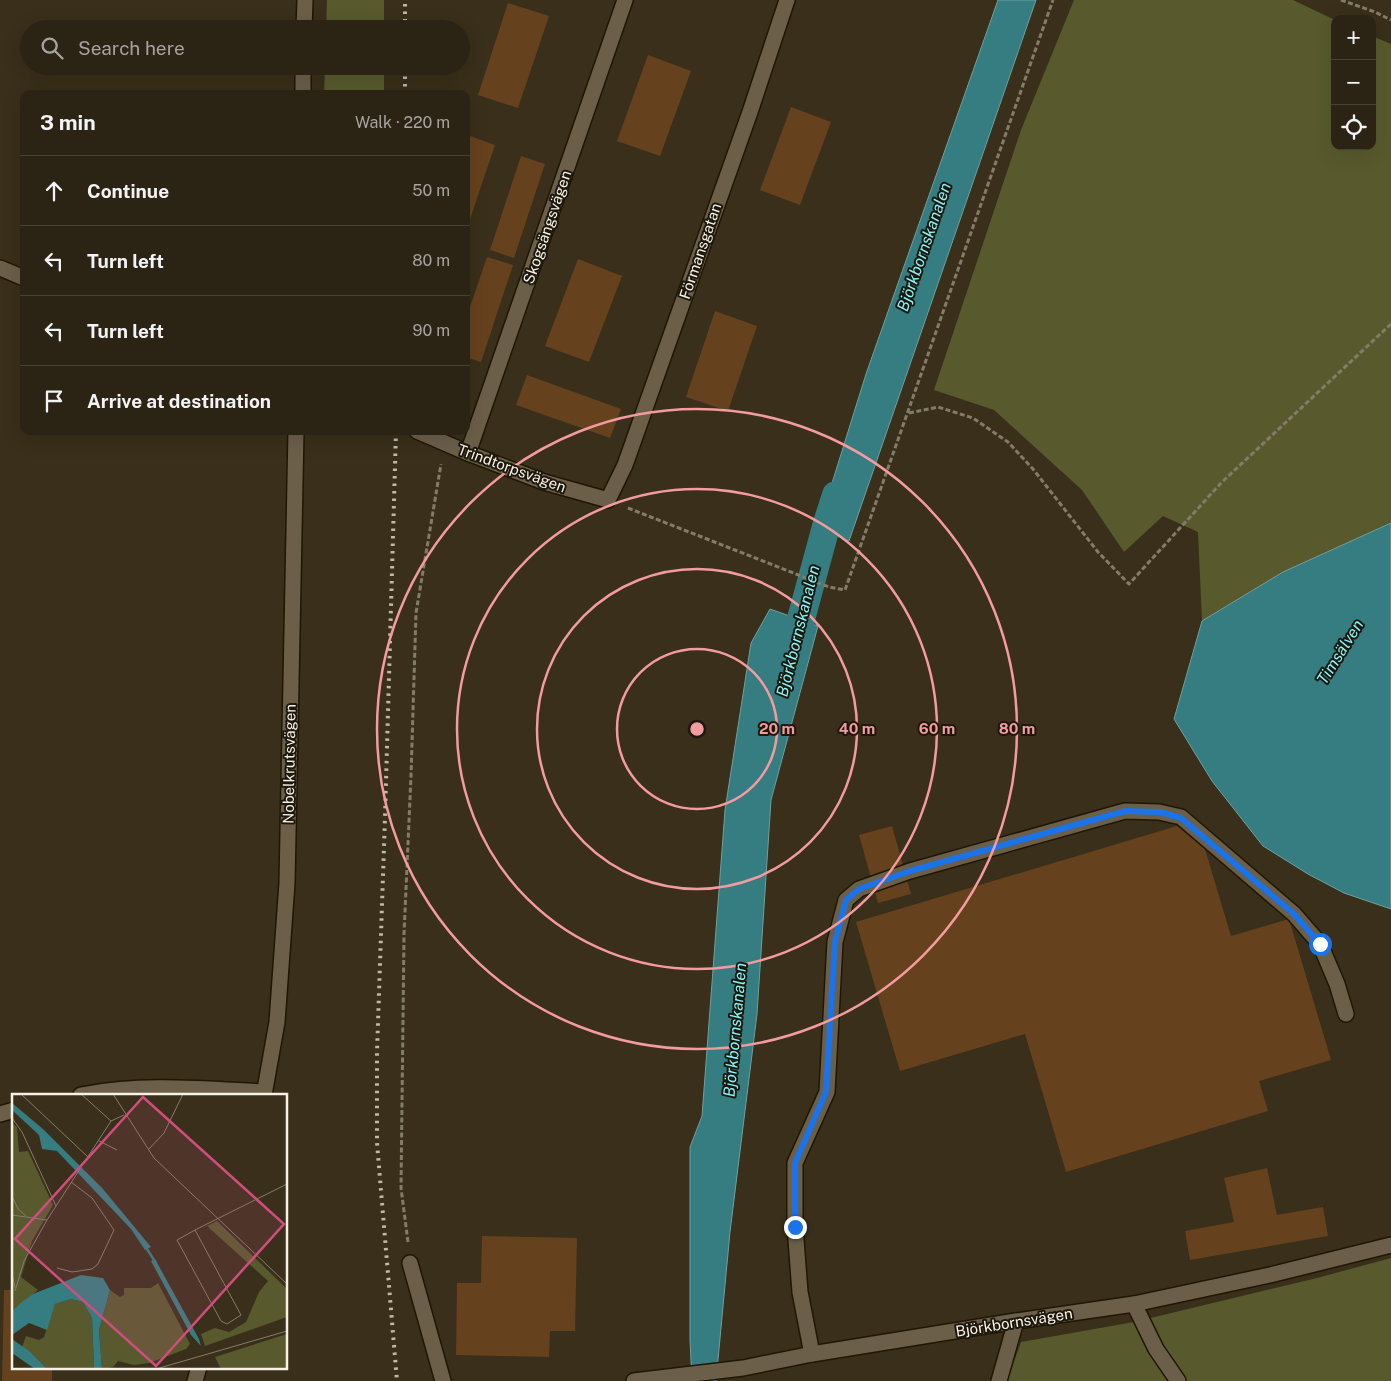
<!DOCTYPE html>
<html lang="en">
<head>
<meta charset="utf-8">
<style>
	:root { --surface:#2b2314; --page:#372f22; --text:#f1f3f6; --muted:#a6a4a0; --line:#474034 }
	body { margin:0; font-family:"Public Sans",sans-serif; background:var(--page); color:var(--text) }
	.controls { position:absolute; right:15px; top:15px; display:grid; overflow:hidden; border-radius:10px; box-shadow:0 5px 20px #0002 }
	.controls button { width:45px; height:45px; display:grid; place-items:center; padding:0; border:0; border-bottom:1px solid var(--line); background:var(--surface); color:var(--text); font:25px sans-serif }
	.stop { position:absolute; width:15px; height:15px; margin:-11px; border:4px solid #1a73e8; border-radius:50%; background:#fff }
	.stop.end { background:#1a73e8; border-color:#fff; box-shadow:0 1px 5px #0008 }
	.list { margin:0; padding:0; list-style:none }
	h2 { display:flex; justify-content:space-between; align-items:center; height:65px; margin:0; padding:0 20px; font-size:21px }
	h2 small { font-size:16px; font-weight:400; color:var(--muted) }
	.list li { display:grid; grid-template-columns:32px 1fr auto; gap:15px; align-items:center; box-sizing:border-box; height:70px; padding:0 20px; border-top:1px solid var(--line) }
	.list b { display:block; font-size:19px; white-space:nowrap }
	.list em { font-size:16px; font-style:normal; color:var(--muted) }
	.icon { flex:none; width:28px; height:28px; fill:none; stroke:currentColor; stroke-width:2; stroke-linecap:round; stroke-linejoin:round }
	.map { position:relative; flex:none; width:1391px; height:1381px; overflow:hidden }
	.search { position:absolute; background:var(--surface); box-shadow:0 5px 20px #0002; left:20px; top:20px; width:450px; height:55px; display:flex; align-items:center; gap:12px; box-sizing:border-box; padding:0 18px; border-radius:28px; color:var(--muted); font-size:19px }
	.panel { position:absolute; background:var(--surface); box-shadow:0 5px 20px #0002; left:20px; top:90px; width:450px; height:345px; border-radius:10px }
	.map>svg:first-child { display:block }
</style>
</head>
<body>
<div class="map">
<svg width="1391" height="1381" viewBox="0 0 1391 1381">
	<rect width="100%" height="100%" fill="#392f1a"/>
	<g fill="#585a2d">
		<polygon points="327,0 384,0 384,29 326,29"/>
		<polygon points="1074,0 1293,0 1335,20 1335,146 1372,146 1372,36 1391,44 1391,523 1283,572 1202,621 1198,532 1163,516 1124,552 1082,490 994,410 934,390 1021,130"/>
		<polygon points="325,66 384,66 384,94 324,94"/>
		<polygon points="1391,1258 1391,1381 1007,1381 1021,1342 1134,1322 1317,1278"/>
	</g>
	<g fill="#357d81" stroke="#70a09f">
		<polygon points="998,0 1036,0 849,541 818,528 866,374"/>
		<polygon points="1391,523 1391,909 1344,893 1308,874 1263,846 1212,781 1174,719 1202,621 1283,572"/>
		<polygon points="770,609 818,626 771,800 757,1014 730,1232 716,1381 692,1381 690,1340 690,1147 702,1116 725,810 751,643"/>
	</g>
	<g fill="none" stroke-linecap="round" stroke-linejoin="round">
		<polyline stroke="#357d81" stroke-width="28" points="791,656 827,523 836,495"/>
	</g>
	<g fill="#65421d">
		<polygon points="508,3 549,16 518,108 478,95"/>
		<polygon points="648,55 691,71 660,156 617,141"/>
		<polygon points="791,107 831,122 800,205 760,190"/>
		<polygon points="470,136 495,145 467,228 466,148"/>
		<polygon points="521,156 545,164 514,258 490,250"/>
		<polygon points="487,257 513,265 481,362 466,357 466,319"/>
		<polygon points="578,259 622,276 589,362 545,346"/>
		<polygon points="715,311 757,326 728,411 686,397"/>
		<polygon points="527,375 621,409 610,438 516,405"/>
		<polygon points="892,826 911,894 878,903 859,835"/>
		<polygon points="1177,826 1205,849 1231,936 1289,919 1331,1060 1259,1081 1268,1111 1066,1172 1025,1034 900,1071 856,922"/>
		<polygon points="1267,1168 1277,1215 1323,1207 1328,1236 1190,1260 1185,1231 1234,1222 1224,1178"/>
		<polygon points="482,1236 577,1238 575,1331 550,1331 549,1357 456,1355 457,1283 481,1283"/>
		<polygon points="4,1290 14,1290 14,1367 52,1367 52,1381 2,1381"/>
	</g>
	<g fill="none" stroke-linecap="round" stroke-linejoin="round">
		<defs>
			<g id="lane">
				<path d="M81,1095C142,1083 203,1089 264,1092"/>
				<polyline points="0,1114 14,1110"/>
				<polyline points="410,1263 443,1381"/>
				<polyline points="1134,1304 1156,1349 1178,1381"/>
				<polyline points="812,1354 800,1292 795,1227 795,1163 827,1092 835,942 846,900 859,889 910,871 1125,811 1159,812 1181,817 1294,914 1320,944 1337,984 1346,1014"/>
			</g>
			<g id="street">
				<polyline points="304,29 305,0"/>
				<polyline points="303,94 303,66"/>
				<polyline points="0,268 24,278"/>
				<polyline points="417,431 468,453 544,482 608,500 625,465 750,112 787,0"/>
				<polyline points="468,453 625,0"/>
				<polyline points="264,1095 277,1022 287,883 296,431"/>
				<polyline points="195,1381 199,1367"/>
				<polyline points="634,1381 743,1368 812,1354 1016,1321 1134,1304 1270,1275 1391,1245"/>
				<polyline points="999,1381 1016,1321"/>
			</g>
		</defs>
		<use href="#lane" stroke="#201703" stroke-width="18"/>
		<use href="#street" stroke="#201703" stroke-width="18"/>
		<g stroke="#847c6a" stroke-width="3" stroke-dasharray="5 2.5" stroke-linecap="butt">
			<polyline points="1341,0 1375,12 1391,20"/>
			<polyline points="909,413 938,407 973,418 1008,442 1033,469 1098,552 1129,584 1222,482 1391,324"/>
			<polyline points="628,508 829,587 845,590 1053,0"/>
			<polyline points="408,1242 401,1188 404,934 411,776 416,613 441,464"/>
		</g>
		<use href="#lane" stroke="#6b5f49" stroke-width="15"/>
		<use href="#street" stroke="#6b5f49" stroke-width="15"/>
		<g stroke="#c0b8a8" stroke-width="4" stroke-dasharray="2.5 5" stroke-linecap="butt">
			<polyline points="405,29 405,0"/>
			<polyline points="405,94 405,66"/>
			<polyline points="396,431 385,817 377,1052 377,1143 397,1381"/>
		</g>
	</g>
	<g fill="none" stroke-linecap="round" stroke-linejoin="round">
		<polyline stroke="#1a73e8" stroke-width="6" points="795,1227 795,1163 826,1092 835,942 846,900 859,889 910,871 1125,811 1160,812 1181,818 1294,914 1320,944"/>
	</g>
	<g fill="none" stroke="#f49b9f" stroke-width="2.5">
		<circle cx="697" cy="729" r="80"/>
		<circle cx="697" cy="729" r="160"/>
		<circle cx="697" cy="729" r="240"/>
		<circle cx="697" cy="729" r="320"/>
	</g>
	<g text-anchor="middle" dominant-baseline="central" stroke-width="4" stroke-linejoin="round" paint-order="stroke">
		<g font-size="15" fill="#f8f1e4" stroke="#1c180e">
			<text transform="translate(547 227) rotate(-71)">Skogsängsvägen</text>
			<text transform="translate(700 251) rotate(-71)">Förmansgatan</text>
			<text transform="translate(512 468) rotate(20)">Trindtorpsvägen</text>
			<text transform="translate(289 764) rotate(-89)">Nobelkrutsvägen</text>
			<text transform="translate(1014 1322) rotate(-9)">Björkbornsvägen</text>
		</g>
		<g font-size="16" font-style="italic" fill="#87f5fa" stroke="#1c180e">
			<text transform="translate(924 247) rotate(-71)">Björkbornskanalen</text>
			<text transform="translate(798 631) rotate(-76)">Björkbornskanalen</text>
			<text transform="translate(1340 652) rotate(-58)">Timsälven</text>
			<text transform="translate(735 1030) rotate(-85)">Björkbornskanalen</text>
		</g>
	</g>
	<g transform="translate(12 1094)">
		<rect width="275" height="275" fill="#392f1a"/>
		<path d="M0,29L5,33L7,58L16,57L41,111L20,147L9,183L26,196L0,217ZM205,127L275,195V223L193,252L189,240L203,234L217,238L234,228L247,198L256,187L195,132ZM146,189L178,250L174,255L137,269L122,271L106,267L101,273L90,275L87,236L98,196L108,203L112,201V194H139ZM59,205L71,208L80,224L82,275H35L10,253L14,242L27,246L32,243L43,210ZM275,240V275H209L203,263Z" fill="#585a2d"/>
		<path d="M0,9L31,35L91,95L139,153L133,156L119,135L45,57L30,55L27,41L0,16ZM143,165L187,245L189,252L179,241L139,167ZM69,181L91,184L98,196L87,236L90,275H82L80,224L71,208L59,205L43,210L35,236L17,229L0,241V217L10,208L21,200ZM0,245L17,257L35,275H23L0,259Z" fill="#357d81"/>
		<path fill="none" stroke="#357d81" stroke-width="2.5" d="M133,152L144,169"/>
		<path fill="none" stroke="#857d6b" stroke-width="1" d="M9,0L76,63M69,0L99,27M101,0L142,64L275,190M0,24L10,38L44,112M87,47L105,56M136,56L152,39L171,0M0,102L6,115L14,122M0,121L35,126M183,136L229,221L215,230L209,227L165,146L183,136L275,90M45,174L60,178L80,175L86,170L102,136L80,104L59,88M0,179L3,194M3,197L12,167L35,126L99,27L112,21M144,275L275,237"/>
		<path fill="#d04e7d" fill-opacity="0.15" stroke="#d04e7d" stroke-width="2.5" d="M131,3L272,130L144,272L3,145Z"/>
		<rect width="275" height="275" fill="none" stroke="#f8f1e4" stroke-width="2.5"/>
	</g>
	<circle cx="697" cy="729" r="8" fill="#f49b9f" stroke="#1c180e" stroke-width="2.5"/>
	<g font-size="15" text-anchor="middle" font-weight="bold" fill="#f49b9f" stroke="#1c180e" stroke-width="4" stroke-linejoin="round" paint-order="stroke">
		<text x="777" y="734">20 m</text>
		<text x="857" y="734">40 m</text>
		<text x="937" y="734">60 m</text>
		<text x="1017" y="734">80 m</text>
	</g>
</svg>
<div class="controls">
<button>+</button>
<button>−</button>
<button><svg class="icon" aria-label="locate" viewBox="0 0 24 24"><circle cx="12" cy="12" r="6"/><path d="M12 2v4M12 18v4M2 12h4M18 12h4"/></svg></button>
</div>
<div class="stop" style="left:1320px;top:944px"></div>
<div class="stop end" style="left:795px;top:1227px"></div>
<div class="search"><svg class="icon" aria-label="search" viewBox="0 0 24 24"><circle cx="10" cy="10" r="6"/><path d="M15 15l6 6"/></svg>Search here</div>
<section class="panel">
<h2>3 min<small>Walk · 220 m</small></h2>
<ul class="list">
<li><svg class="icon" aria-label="ahead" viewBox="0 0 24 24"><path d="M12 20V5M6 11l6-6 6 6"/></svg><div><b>Continue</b></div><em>50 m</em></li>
<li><svg class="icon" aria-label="left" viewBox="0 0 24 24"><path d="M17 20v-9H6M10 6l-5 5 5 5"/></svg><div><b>Turn left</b></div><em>80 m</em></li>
<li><svg class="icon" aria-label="left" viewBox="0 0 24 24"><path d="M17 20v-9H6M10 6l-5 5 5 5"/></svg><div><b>Turn left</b></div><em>90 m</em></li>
<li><svg class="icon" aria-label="arrive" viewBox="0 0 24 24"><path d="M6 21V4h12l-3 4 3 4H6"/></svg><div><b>Arrive at destination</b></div></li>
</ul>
</section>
</div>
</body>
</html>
